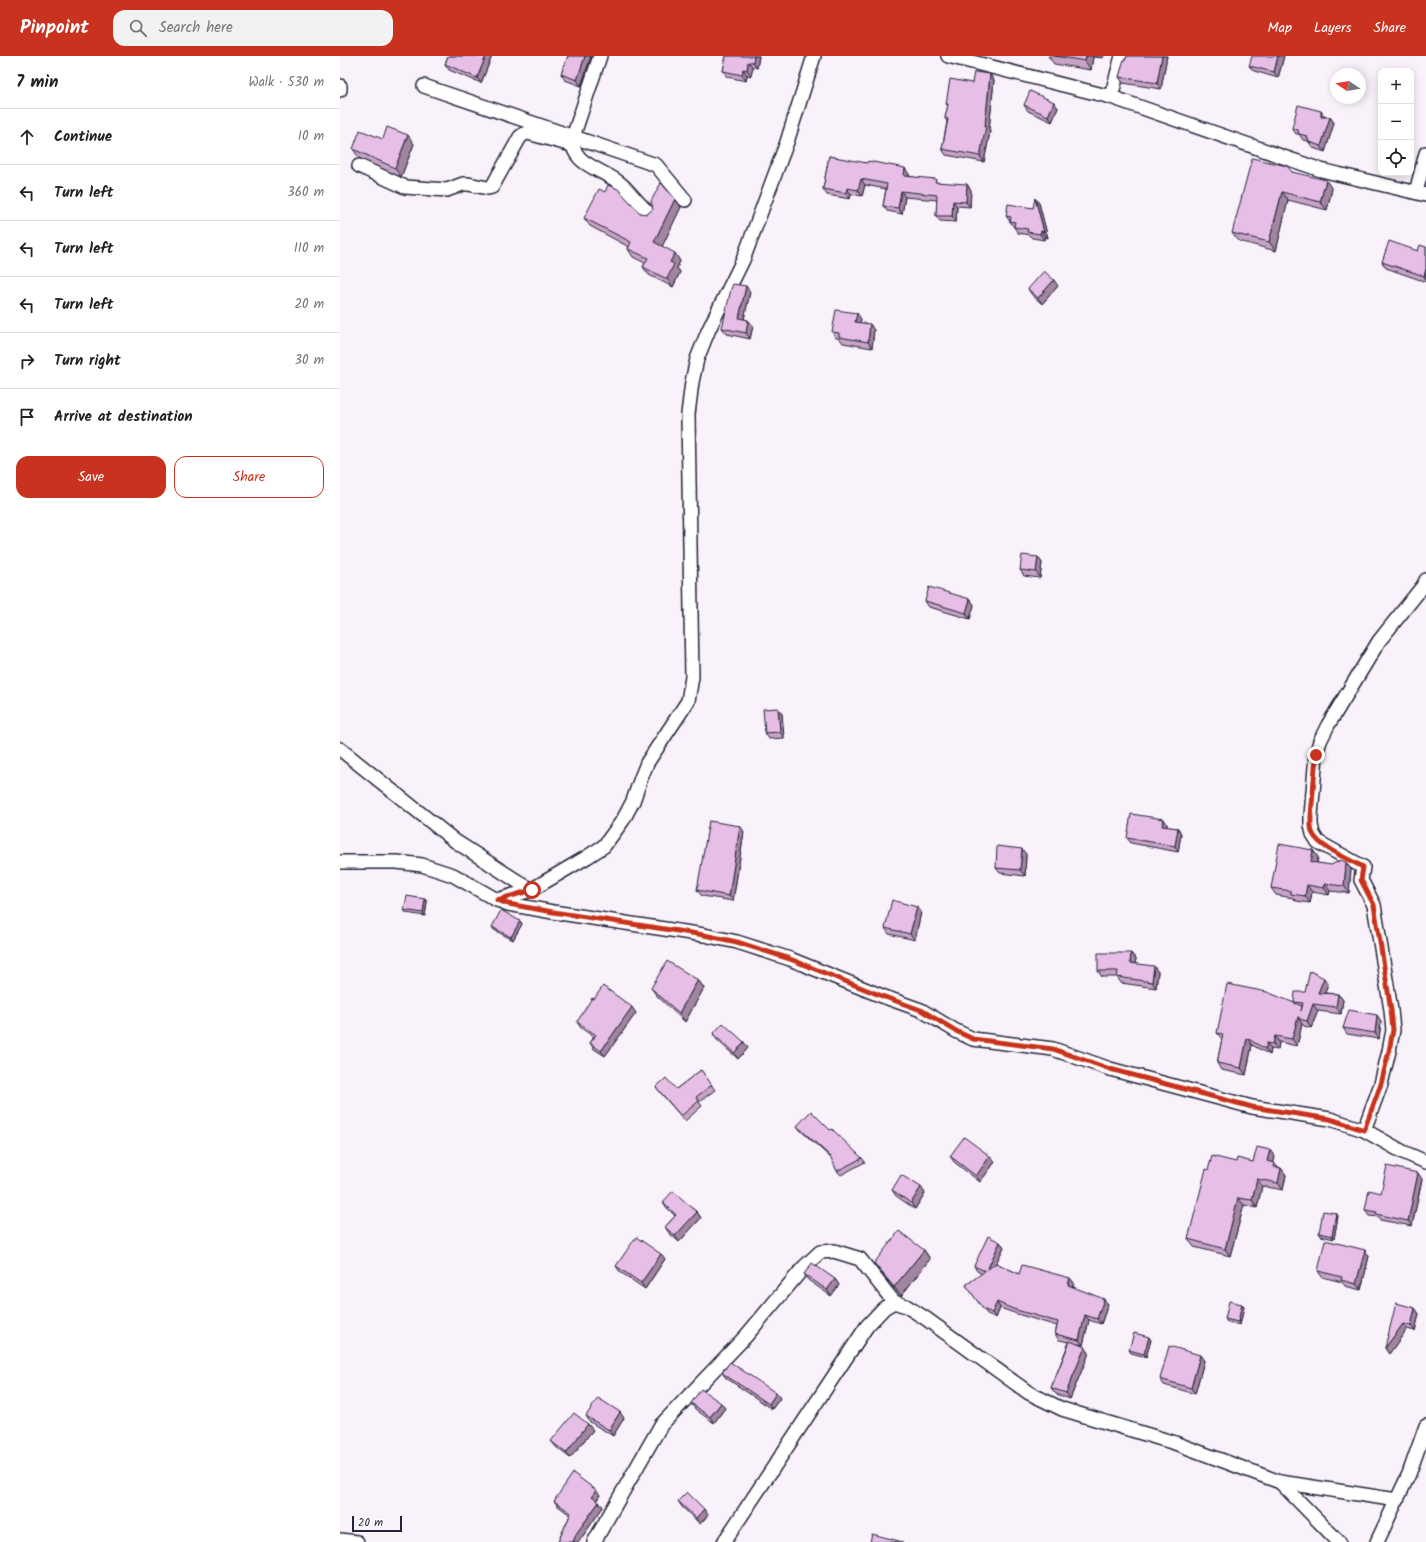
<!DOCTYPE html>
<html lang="en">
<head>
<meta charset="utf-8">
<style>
	:root { --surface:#fff; --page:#f2f2f2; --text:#222; --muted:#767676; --line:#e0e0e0; --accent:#c8321e }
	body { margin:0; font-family:Kalam,sans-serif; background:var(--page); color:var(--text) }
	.controls { position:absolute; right:12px; top:12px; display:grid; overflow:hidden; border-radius:8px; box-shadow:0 2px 10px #0003 }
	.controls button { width:36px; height:36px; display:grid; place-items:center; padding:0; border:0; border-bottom:1px solid var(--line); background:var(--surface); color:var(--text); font:20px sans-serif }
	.compass { position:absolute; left:990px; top:12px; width:36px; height:36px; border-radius:50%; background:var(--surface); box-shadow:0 2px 10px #0003; rotate:282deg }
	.scale { position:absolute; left:12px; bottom:10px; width:50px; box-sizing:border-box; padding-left:4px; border:2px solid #22223b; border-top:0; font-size:11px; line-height:14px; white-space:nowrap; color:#22223b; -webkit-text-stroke:3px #fff; paint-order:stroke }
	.stop { position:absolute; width:12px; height:12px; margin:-9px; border:3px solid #c8321e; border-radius:50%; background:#fff }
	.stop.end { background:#c8321e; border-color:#fff; box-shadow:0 1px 4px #0008 }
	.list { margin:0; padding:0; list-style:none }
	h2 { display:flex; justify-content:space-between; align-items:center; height:52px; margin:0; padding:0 16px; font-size:17px }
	h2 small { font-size:13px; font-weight:400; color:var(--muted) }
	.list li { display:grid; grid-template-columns:26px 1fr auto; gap:12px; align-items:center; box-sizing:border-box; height:56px; padding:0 16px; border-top:1px solid var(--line) }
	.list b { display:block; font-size:15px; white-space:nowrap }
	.list em { font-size:13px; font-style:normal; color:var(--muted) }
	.actions { display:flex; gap:8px; padding:12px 16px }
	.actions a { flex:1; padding:9px 0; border:1px solid var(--accent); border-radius:12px; text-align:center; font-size:14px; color:var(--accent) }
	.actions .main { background:var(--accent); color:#fff }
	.icon { flex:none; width:22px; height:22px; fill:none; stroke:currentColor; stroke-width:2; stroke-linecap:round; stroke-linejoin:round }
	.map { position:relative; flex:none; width:1086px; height:1486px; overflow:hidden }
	header { display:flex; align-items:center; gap:24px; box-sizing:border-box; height:56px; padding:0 20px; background:var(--accent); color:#fff }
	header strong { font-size:19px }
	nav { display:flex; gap:22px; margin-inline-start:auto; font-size:14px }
	.search { width:280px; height:36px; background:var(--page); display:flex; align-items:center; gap:10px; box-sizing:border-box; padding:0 14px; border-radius:12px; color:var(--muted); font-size:15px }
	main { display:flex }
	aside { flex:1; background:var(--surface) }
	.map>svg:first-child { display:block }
</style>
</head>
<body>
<header>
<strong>Pinpoint</strong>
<div class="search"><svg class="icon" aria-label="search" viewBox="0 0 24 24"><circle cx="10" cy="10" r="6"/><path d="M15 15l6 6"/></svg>Search here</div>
<nav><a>Map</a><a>Layers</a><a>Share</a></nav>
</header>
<main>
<aside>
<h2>7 min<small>Walk · 530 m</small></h2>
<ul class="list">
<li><svg class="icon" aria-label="ahead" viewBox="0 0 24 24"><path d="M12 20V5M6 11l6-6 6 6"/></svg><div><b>Continue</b></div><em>10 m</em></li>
<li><svg class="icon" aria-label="left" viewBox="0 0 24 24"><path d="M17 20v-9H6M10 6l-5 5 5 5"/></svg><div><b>Turn left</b></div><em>360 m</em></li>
<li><svg class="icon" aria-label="left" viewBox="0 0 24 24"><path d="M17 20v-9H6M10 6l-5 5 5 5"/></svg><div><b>Turn left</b></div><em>110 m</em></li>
<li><svg class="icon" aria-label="left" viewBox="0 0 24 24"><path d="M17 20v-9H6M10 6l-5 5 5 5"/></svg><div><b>Turn left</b></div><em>20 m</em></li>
<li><svg class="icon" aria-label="right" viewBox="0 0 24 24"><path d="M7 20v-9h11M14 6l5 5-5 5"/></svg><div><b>Turn right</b></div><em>30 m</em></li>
<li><svg class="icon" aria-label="arrive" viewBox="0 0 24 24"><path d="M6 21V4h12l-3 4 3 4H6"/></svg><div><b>Arrive at destination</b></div></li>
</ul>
<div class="actions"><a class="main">Save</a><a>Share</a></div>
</aside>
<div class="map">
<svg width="1086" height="1486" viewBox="0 0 1086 1486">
	<rect width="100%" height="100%" fill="#faf2fa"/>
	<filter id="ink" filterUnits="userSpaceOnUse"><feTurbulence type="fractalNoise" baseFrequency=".025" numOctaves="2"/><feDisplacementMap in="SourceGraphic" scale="8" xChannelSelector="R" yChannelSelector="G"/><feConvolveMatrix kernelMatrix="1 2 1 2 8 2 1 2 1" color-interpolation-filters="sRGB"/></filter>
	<g filter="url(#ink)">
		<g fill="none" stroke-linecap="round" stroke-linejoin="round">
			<defs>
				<g id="minor">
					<path d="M260,0L233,81C229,109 264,113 281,128C292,138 300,150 311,159"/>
					<polyline points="608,0 771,41 981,114 1086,139"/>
					<polyline points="0,30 0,34"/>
					<polyline points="84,30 316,109 345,144"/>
					<polyline points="771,41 782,0"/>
					<polyline points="19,110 65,131 107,134 123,128 128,128 148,132 152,131 180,81 184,78 188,77 228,88"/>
					<polyline points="1076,136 1086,97"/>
					<polyline points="0,693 115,785 191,834"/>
					<polyline points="0,806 57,806 82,809 113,819 157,844 168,848 213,856 364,879 397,886 450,903 542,940 581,954 616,975 633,983 713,993 770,1013 912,1051 990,1063 1024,1074 1063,1096 1086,1106"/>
					<polyline points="157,844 191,834 247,801 264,790 283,764 293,745 301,722 307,707 348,645 352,621 348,358 352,326 357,303 369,273 403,204 447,86 474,0"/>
					<polyline points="1024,1074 1041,1028 1049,995 1053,974 1051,954 1034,849 1021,824 1023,811 978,786 973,778 971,769 971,760 976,699 980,685 988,669 1039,585 1083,530 1086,524"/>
					<polyline points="940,1426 999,1486"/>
					<polyline points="0,1484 17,1486"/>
					<polyline points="254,1486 321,1369 406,1280 464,1211 480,1196 494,1195 520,1203 554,1246"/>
					<polyline points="384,1486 527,1270 544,1252 554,1246 566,1250 585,1262 689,1337 722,1353 835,1387 940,1426 1057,1444"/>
					<polyline points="1037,1486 1069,1418 1086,1370"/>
				</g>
			</defs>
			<use href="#minor" stroke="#22223b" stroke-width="16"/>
			<use href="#minor" stroke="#fff" stroke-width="13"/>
		</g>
		<g fill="#c7a3c5" stroke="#22223b">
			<polygon points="108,0 152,0 141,27 109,14 105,8"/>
			<polygon points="228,0 251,0 241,30 225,24 221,18"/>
			<polygon points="386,0 419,0 417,12 413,11 411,20 407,19 406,25 387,21 383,15"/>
			<polygon points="708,0 764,0 763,2 753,1 751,14 714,8"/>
			<polygon points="787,0 827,0 821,33 783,27 779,21 786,3"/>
			<polygon points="944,0 938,22 914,15 909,10"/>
			<polygon points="654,24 649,74 650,76 644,106 606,99 602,93 607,66 605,62 608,50 606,48 632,27"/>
			<polygon points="714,46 718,52 712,66 688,55 684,49"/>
			<polygon points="985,61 990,61 994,67 985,96 973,92 968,85 963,84 959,78 956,78 952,72"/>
			<polygon points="43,83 74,88 61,121 19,102 13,93"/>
			<polygon points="489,100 569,118 569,120 631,134 630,151 617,150 616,166 600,165 596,160 597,144 565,141 562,158 547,155 543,150 546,133 525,129 522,140 511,138 510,143 487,139 483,133"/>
			<polygon points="952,116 992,133 987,154 948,144 936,195 899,185 892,177"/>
			<polygon points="335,143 341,151 322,190 340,205 337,212 340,216 333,231 309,219 303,211 305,207 293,201 288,193 289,191 250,170 244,162 300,157 307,158"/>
			<polygon points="699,147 708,182 705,181 704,184 692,182 689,179 678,177 666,160 693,152"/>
			<polygon points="1086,191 1086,226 1046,212 1042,206 1078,195"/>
			<polygon points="406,230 410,236 404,263 408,264 413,270 410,283 387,278 382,272"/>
			<polygon points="718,230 702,248 692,239 688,233"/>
			<polygon points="521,263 520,267 534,274 532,292 503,287 500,283 496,282 492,276"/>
			<polygon points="698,501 702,507 700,522 684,520 680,514"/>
			<polygon points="630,543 634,549 630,563 589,551 585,545"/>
			<polygon points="442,658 444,682 429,683 425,677"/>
			<polygon points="827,768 827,771 838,772 841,778 838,796 791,787 787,782"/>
			<polygon points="400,770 404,776 393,845 362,840 357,834"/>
			<polygon points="686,798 685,820 660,817 656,812"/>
			<polygon points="978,801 977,807 1011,813 1009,837 990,835 989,839 972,836 970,847 956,845 953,842 936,839 931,832"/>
			<polygon points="85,843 87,846 85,860 66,857 64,854"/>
			<polygon points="577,851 581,856 575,884 549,878 545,872"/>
			<polygon points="180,865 182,868 173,884 154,874 152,871"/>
			<polygon points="796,903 795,908 818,916 816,932 781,927 777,921 762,921 758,915"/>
			<polygon points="358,924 364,932 345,966 317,940 311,932"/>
			<polygon points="988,928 985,937 998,938 1003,944 1001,958 978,955 971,972 964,970 962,968 957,990 939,986 938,994 931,993 930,999 912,989 906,1019 881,1014 877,1007 882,983 877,977 956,948 954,946 965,936"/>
			<polygon points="296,957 265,1000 254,993 250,987 254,981 241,972 237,966"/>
			<polygon points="1041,965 1039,983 1007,978 1003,972"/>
			<polygon points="373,978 408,992 398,1003 377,984"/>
			<polygon points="361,1014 375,1034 359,1046 362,1050 345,1065 320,1036 316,1031 336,1033"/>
			<polygon points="457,1070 490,1074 522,1102 525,1106 501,1119 497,1115 492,1103 460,1074"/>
			<polygon points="610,1100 655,1106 640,1126 614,1106"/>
			<polygon points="935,1101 933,1107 938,1111 941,1112 946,1119 943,1134 922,1130 917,1152 904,1149 890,1200 854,1191 848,1183 868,1114 913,1106"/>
			<polygon points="1082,1123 1072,1170 1040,1164 1039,1161 1029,1160 1025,1154 1041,1137"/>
			<polygon points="552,1134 585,1137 575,1153 556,1140"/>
			<polygon points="323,1146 357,1156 361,1162 339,1186 329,1177 325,1171 335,1160 327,1152"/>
			<polygon points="996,1157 998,1160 994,1183 981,1180 979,1177"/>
			<polygon points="660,1186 664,1191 656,1207 679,1218 730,1222 734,1227 733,1231 768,1248 761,1268 749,1264 743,1289 738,1288 745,1291 749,1297 730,1343 716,1338 711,1332 729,1286 719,1284 715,1278 717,1270 677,1258 660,1252 656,1262 647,1258 626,1229 642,1218 637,1215 634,1210"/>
			<polygon points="584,1194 590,1203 561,1240 540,1216 534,1207"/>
			<polygon points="1029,1200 1021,1234 1005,1230 1002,1226 982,1221 978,1215"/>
			<polygon points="325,1203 305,1233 280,1216 276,1210"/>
			<polygon points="464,1218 495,1223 499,1229 491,1240 468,1224"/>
			<polygon points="902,1248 904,1251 900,1269 887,1266 885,1263"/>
			<polygon points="1075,1252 1079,1258 1075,1275 1067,1273 1049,1298 1045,1292"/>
			<polygon points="811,1284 806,1301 791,1297 789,1294"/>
			<polygon points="860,1299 864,1305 855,1338 824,1329 820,1323"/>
			<polygon points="382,1317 440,1342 432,1353 386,1322"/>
			<polygon points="351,1347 385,1352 374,1367 355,1353"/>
			<polygon points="246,1360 284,1362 273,1380 250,1366"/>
			<polygon points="253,1374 230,1402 216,1391 211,1385"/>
			<polygon points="260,1439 257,1444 263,1451 240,1484 239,1486 218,1486 230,1459 218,1450 214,1445"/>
			<polygon points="338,1445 368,1459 360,1468 342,1451"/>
		</g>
		<g fill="#a285a0" stroke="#22223b">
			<polygon points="146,0 152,0 141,27 137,22"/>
			<polygon points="245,0 251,0 241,30 237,24"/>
			<polygon points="414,0 419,0 417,12 413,6"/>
			<polygon points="746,0 753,0 753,1 751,14 745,5"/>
			<polygon points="822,0 827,0 821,33 817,27"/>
			<polygon points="938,0 944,0 938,22 934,16"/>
			<polygon points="408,6 413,11 411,20 407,14"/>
			<polygon points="403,13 407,19 406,25 402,19"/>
			<polygon points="650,18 654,24 649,74 650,76 644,106 640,100 645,70"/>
			<polygon points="714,46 718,52 712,66 708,60"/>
			<polygon points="981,55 985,61 981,61"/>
			<polygon points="990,61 994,67 985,96 981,90"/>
			<polygon points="68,79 74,88 61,121 55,112"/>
			<polygon points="565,112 569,118 568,126 564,120"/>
			<polygon points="521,123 525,129 522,140 518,134"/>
			<polygon points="986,124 992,133 987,154 980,146"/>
			<polygon points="627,128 631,134 630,151 626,146"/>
			<polygon points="507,132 511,138 510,143 506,137"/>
			<polygon points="561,135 565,141 562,158 558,152"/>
			<polygon points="942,136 948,144 936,195 929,186"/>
			<polygon points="695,142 699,147 708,182 704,176"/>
			<polygon points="335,143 341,151 320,195 314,186"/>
			<polygon points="613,145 617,150 616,166 612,160"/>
			<polygon points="701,175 705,181 704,184 700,178"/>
			<polygon points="335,197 340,205 337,212 340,216 333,231 327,223 330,206"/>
			<polygon points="1086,213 1086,224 1084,220"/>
			<polygon points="714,224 718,230 702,248 698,242"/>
			<polygon points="406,230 410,236 403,268 399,262"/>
			<polygon points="517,257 521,263 519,272 515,266"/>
			<polygon points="408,264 413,270 410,283 406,277"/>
			<polygon points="530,268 534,274 532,292 528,286"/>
			<polygon points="698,501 702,507 700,522 696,516"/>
			<polygon points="630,543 634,549 630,563 626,557"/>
			<polygon points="438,652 442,658 444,682 440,676"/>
			<polygon points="824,763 827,768 826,775 822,770"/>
			<polygon points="400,770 404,776 393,845 389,840"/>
			<polygon points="838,772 841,778 838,796 835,790"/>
			<polygon points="682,793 686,798 685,820 680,814"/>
			<polygon points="973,794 978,801 976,813 971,806"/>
			<polygon points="1006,806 1011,813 1009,837 1004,830"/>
			<polygon points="985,828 990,835 989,839 984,832"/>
			<polygon points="967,829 972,836 970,847 965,840"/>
			<polygon points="85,843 87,846 85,860 83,857"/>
			<polygon points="577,851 581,856 575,884 570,878"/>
			<polygon points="180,865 182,868 173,884 171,881"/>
			<polygon points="791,897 796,903 794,913 790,907"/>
			<polygon points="814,910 818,916 816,932 812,926"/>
			<polygon points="984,922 988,928 982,943 978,937"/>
			<polygon points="358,924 364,932 345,966 339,957"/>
			<polygon points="998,938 1003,944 1001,958 996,951"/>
			<polygon points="973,948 978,955 971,972 967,965"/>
			<polygon points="292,951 296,957 265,1000 261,995"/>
			<polygon points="1037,959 1041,965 1039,983 1035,977"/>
			<polygon points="958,961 962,968 957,990 952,983"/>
			<polygon points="935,980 939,986 938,994 933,988"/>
			<polygon points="907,982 912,989 906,1019 901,1012"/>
			<polygon points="404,986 408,992 398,1003 394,997"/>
			<polygon points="927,987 931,993 930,999 925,993"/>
			<polygon points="930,1094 935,1101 932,1113 927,1105"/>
			<polygon points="650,1100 655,1106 640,1126 636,1120"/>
			<polygon points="941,1112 946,1119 943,1134 938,1127"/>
			<polygon points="1078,1117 1082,1123 1072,1170 1068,1165"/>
			<polygon points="917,1123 922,1130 917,1152 912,1144"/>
			<polygon points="581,1131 585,1137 575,1153 571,1147"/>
			<polygon points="898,1142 904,1149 890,1200 885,1193"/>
			<polygon points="357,1156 361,1162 339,1186 335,1180"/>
			<polygon points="996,1157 998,1160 994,1183 992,1180"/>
			<polygon points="660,1186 664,1191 650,1220 647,1214"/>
			<polygon points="584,1194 590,1203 561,1240 554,1231"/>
			<polygon points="1025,1194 1029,1200 1021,1234 1016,1228"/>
			<polygon points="321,1198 325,1203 305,1233 301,1227"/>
			<polygon points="730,1222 734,1227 732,1235 728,1229"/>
			<polygon points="495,1223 499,1229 491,1240 487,1234"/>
			<polygon points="764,1243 768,1248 761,1268 757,1263"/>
			<polygon points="657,1246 660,1252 656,1262 652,1257"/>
			<polygon points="902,1248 904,1251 900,1269 898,1266"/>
			<polygon points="1075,1252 1079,1258 1075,1275 1071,1270"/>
			<polygon points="745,1259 749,1264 743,1289 739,1284"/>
			<polygon points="1063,1268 1067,1273 1049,1298 1045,1292"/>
			<polygon points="809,1281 811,1284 806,1301 804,1298"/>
			<polygon points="745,1291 749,1297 730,1343 726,1337"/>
			<polygon points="860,1299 864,1305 855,1338 851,1332"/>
			<polygon points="436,1337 440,1342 432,1353 429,1348"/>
			<polygon points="381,1347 385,1352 374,1367 370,1361"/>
			<polygon points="280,1356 284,1362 273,1380 269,1374"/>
			<polygon points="248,1368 253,1374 230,1402 226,1397"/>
			<polygon points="256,1434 260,1439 256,1445 252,1440"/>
			<polygon points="259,1446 263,1451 240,1484 239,1486 233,1486 236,1478"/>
			<polygon points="364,1453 368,1459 360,1468 356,1462"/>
		</g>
		<g fill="#e7bee5" stroke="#22223b">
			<polygon points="108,0 146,0 137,22 105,8"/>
			<polygon points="228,0 245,0 237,24 221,18"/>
			<polygon points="386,0 414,0 413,6 408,6 407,14 403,13 402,19 383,15"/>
			<polygon points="715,0 746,0 745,5"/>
			<polygon points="787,0 822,0 817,27 779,21 784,3 786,3"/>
			<polygon points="912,0 938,0 934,16 909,10"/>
			<polygon points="634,16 650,18 645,70 646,70 640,100 602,93 608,63 605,62 608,48 606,48 610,23 632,27"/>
			<polygon points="690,35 714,46 708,60 684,49"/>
			<polygon points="958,49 981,55 981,61 990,61 981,90 969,86 967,80 959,78 958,74 952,72"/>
			<polygon points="47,71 68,79 55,112 13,93 20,74 43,83"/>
			<polygon points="489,100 527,107 528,105 565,112 564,120 596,123 595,126 627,128 626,146 613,145 612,160 596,160 597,139 561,135 558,152 543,150 547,128 521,123 518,134 507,132 506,137 483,133"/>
			<polygon points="912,102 947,110 952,116 986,124 980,146 942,136 929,186 892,177"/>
			<polygon points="321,127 335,143 314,186 335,197 330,206 334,208 327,223 303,211 308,202 288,193 291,186 244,162 259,133 265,136 268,129 278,133 300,157 307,158 313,153 311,145"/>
			<polygon points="695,142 704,176 701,175 700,178 687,176 688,173 674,171 675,166 670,165 671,161 666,160 668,148 693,152"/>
			<polygon points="1049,185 1078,195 1080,189 1086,191 1086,213 1084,220 1042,206"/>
			<polygon points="704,215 714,224 698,242 688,233"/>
			<polygon points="393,228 406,230 399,262 408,264 406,277 382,272 391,233"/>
			<polygon points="496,254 517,257 515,266 530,268 528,286 499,281 499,277 492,276"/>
			<polygon points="682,499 698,501 696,516 680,514"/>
			<polygon points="589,531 630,543 626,557 585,545"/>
			<polygon points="438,652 440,676 425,677 423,653"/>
			<polygon points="791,758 824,763 822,770 838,772 835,790 787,782"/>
			<polygon points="369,765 400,770 389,840 357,834"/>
			<polygon points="939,788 973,794 971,806 991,809 1001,804 1006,806 1004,830 985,828 984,832 967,829 965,840 951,838 951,835 931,832"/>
			<polygon points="657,790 682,793 680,814 656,812"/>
			<polygon points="67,840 85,843 83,857 64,854"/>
			<polygon points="552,844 577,851 570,878 545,872"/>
			<polygon points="161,854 180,865 171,881 152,871"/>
			<polygon points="758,897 791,897 790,907 814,910 812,926 777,921 778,915 758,915"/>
			<polygon points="327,905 358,924 339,957 311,932"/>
			<polygon points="970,915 984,922 978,937 998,938 996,951 973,948 967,965 959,963 959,961 958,961 952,983 935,980 933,988 927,987 925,993 907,982 901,1012 877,1007 883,978 877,977 887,928 927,936 962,950 961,955 963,947 954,946 955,936 965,936"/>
			<polygon points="263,930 292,951 261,995 250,987 256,979 237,966 252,942 254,943"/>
			<polygon points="1009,954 1037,959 1035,977 1003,972"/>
			<polygon points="383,967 404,986 394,997 373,978"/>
			<polygon points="361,1014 372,1029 356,1041 359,1045 341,1060 316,1031 326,1022 336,1033"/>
			<polygon points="471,1055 490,1074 492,1073 522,1102 497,1115 490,1100 457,1070"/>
			<polygon points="624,1081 650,1100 636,1120 610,1100"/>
			<polygon points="917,1091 930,1094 927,1105 935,1107 934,1111 941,1112 938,1127 917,1123 912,1144 898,1142 885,1193 848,1183 866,1113 868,1114 872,1100 896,1106 897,1102 913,1106"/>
			<polygon points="1047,1110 1078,1117 1068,1165 1036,1158 1037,1156 1025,1154 1029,1134 1041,1137"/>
			<polygon points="561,1119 581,1131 571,1147 552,1134"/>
			<polygon points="333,1135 357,1156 335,1180 325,1171 336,1159 323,1146"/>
			<polygon points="983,1155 996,1157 992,1180 979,1177"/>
			<polygon points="559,1175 584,1194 554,1231 534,1207"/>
			<polygon points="648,1180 660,1186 647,1214 656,1207 679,1218 682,1209 730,1222 728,1229 764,1243 757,1263 745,1259 739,1284 715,1278 718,1266 673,1253 657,1246 652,1257 643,1253 626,1229 645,1215 634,1210"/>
			<polygon points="296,1181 321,1198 301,1227 276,1210"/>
			<polygon points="985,1184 1025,1194 1016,1228 1001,1224 1002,1221 978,1215"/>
			<polygon points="472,1207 495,1223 487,1234 464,1218"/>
			<polygon points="889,1245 902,1248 898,1266 885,1263"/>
			<polygon points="1056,1247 1075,1252 1071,1270 1063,1268 1045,1292"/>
			<polygon points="794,1277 809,1281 804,1298 789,1294"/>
			<polygon points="730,1285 745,1291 726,1337 711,1332"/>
			<polygon points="829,1290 860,1299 851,1332 820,1323"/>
			<polygon points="390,1306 436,1337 429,1348 382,1317"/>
			<polygon points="361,1333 381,1347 370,1361 351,1347"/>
			<polygon points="258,1342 280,1356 269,1374 246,1360"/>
			<polygon points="234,1357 248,1368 226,1397 211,1385"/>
			<polygon points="233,1417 256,1434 252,1440 259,1446 236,1478 233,1486 218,1486 231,1457 214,1445"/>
			<polygon points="347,1436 364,1453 356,1462 338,1445"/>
			<polygon points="532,1478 563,1486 530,1486"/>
		</g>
	</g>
	<g fill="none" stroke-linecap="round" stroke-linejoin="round" filter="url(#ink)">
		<path stroke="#c8321e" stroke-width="5" d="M192,834L157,844L168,848L213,856L364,879L397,886L450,903L542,940L581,954L616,975L633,983L713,993L770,1013L912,1051L990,1063L1024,1074L1041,1028L1049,995L1053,974L1051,954L1034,849L1021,824L1023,811C1009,803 980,792 973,778C970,773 971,766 971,760L976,699"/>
	</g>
</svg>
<div class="controls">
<button>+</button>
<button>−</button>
<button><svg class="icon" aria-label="locate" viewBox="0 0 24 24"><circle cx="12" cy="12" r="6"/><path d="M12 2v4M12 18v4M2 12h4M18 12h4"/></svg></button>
</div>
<svg class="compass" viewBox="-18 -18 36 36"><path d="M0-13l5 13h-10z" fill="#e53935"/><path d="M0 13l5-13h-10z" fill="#767676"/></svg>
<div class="scale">20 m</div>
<div class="stop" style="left:192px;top:834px"></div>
<div class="stop end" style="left:976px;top:699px"></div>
</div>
</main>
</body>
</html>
